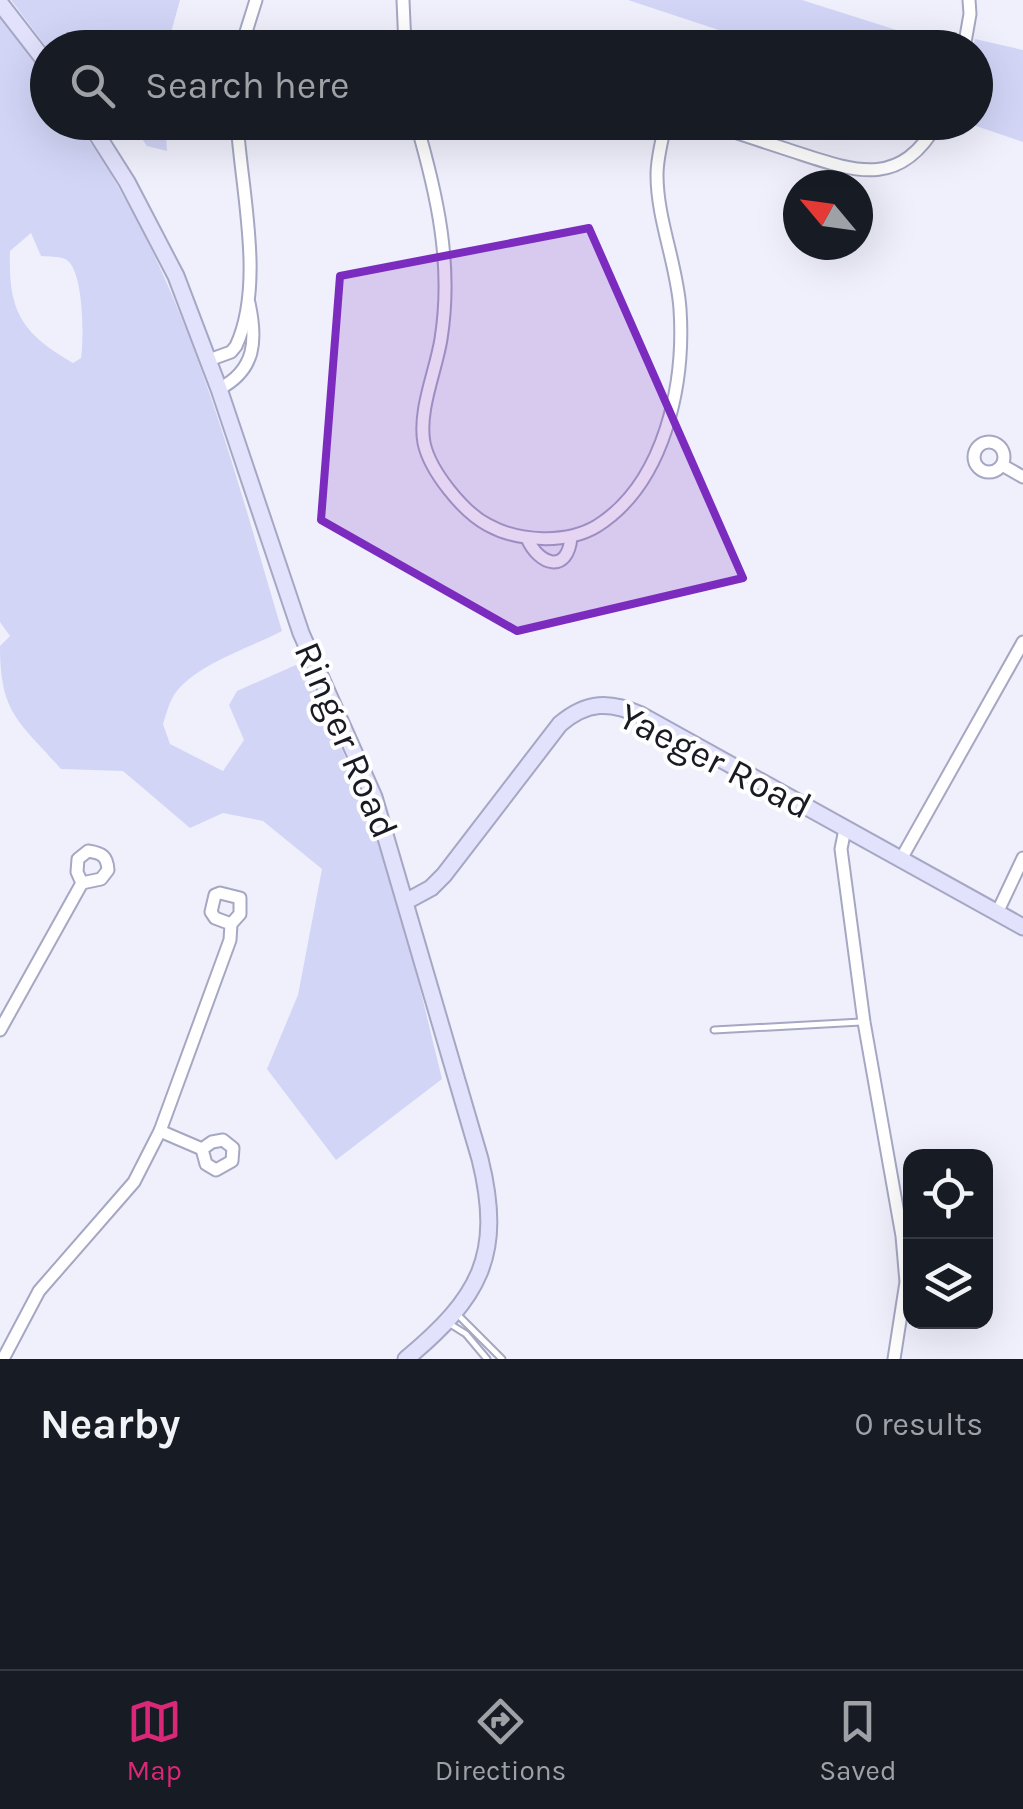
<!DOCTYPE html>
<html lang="en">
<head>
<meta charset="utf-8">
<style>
	:root { --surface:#171b24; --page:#20242c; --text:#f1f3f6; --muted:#9ea1a6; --line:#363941; --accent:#db2777 }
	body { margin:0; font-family:Karla,sans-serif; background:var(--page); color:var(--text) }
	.controls { position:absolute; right:30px; bottom:30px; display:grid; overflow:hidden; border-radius:20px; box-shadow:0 10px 40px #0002 }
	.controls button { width:90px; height:90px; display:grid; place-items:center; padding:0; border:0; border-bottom:2px solid var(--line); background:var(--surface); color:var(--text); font:50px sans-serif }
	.compass { position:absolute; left:783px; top:170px; width:90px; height:90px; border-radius:50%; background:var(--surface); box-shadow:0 10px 40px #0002; rotate:299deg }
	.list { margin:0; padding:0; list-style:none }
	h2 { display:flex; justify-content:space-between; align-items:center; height:130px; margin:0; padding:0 40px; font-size:42px }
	h2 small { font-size:32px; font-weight:400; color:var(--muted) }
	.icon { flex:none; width:55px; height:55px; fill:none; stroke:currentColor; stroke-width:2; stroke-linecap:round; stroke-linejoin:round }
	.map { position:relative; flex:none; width:1023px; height:1359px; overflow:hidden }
	.search { position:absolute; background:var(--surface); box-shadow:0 10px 40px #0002; left:30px; right:30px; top:30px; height:110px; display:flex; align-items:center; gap:25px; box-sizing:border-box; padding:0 35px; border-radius:55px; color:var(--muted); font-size:38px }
	.sheet { height:310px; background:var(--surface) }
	nav { display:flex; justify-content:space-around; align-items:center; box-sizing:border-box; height:140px; border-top:2px solid var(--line); background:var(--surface); font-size:28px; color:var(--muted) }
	nav a { display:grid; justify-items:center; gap:5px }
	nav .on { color:var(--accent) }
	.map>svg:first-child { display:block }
</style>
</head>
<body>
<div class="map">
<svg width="1023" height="1359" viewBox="0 0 1023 1359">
	<rect width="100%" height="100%" fill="#eff0fc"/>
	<g fill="#d3d5f7" fill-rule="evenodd">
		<polygon points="11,0 180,0 167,47 47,48"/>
		<polygon points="628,0 802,0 950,47 770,47"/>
		<path d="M0,14L47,81L48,122L77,123C186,275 229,454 282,631C250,648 195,664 174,695C169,703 166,715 163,724L170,744L223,771L244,740L229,705L237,691L305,661L367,809L397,893L442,1079L336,1160L267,1069L298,995L322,869L263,821L223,813L190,828L123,771L61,769C19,721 0,714 0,646L10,636L0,622ZM31,233L41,256C48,257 58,256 65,259C84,267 84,339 81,358L73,363C21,333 8,311 10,251Z"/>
		<polygon points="975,39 1023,50 1023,142 967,123 976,122 976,48 973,47"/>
		<polygon points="131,123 165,123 167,151 147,146"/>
	</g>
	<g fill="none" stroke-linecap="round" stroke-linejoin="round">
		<defs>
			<g id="lane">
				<polyline points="714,1030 861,1022"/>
				<polyline points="458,1315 502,1359"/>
				<polyline points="450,1324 466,1334 487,1359"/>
			</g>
			<g id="street">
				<polyline points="403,0 405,46"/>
				<polyline points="405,41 461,48"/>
				<polyline points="241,48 256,0"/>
				<polyline points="964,48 970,14 969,0"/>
				<path d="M416,122C437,194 453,264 441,339C436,371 418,410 424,443C430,471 463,512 488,525C519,542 567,544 597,526C665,483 685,384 680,309C677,264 657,220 657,175C657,157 662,140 666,122"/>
				<path d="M704,122C735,132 765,142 795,152C856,172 900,189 938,122"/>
				<path d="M209,360L231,352L236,346C265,284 241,189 237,122"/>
				<path d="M219,389C256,370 257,340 249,303"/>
				<circle cx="989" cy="457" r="15"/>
				<polyline points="1002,465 1023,477"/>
				<path d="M527,538C539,566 568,574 571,537"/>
				<polyline points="845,829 841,849 864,1022 902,1236 906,1282 894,1359"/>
				<polyline points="901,859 1023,642"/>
				<polyline points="997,913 1023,858"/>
				<path d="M0,1030L82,883L77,872L78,859L88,851C102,853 107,856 108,870L101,879L82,883"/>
				<polyline points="160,1131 202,1149 206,1164 216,1170 232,1161 233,1148 223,1140 212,1142 202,1149"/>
				<polyline points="3,1359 39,1291 134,1182 160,1131 230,940 231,924 240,914 240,898 220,893 215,895 211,912 215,918 231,924"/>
			</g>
			<g id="secondary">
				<polyline points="0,3 48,65"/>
				<path d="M89,122L127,182L176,276L219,389L301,633L374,797L480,1159C504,1256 479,1298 406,1359"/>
				<path d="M407,901L431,888L444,875L560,724C587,701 610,701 641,715L1023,927"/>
			</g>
		</defs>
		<use href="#lane" stroke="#a5a7c3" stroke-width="9"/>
		<use href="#street" stroke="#a5a7c3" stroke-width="15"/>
		<use href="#secondary" stroke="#a5a7c3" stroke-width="19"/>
		<use href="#lane" stroke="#fff" stroke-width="5"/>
		<use href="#street" stroke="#fff" stroke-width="11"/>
		<use href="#secondary" stroke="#e2e2fd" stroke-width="15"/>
	</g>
	<path fill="#7b2cbf" fill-opacity="0.2" stroke="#7b2cbf" stroke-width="8" stroke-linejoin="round" d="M589,228L743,578L517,631L321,520L340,276Z"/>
	<g text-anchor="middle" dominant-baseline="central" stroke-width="8" stroke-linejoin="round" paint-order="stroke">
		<g font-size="38" fill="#1a1a25" stroke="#fff">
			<text transform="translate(346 740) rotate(67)">Ringer Road</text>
			<text transform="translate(715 761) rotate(27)">Yaeger Road</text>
		</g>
	</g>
</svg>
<div class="controls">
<button><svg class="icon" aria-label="locate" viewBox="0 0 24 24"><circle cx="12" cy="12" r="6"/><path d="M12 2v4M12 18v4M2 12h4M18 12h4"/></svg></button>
<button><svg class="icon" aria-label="layers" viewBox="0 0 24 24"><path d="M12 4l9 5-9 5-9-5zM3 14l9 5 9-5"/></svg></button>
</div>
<svg class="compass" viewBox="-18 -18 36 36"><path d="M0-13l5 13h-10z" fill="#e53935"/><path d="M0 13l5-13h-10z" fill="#9ea1a6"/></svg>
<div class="search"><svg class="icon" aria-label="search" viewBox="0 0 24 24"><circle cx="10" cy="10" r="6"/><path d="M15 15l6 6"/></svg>Search here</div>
</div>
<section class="sheet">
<h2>Nearby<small>0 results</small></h2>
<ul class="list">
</ul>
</section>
<nav>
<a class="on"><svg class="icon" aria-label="map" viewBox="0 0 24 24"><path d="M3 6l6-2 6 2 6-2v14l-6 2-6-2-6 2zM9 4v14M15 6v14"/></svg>Map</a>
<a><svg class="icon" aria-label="directions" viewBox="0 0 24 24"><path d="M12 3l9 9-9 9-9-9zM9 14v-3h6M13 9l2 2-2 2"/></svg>Directions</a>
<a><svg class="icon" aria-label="saved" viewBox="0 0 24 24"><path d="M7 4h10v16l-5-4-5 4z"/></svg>Saved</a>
</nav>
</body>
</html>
